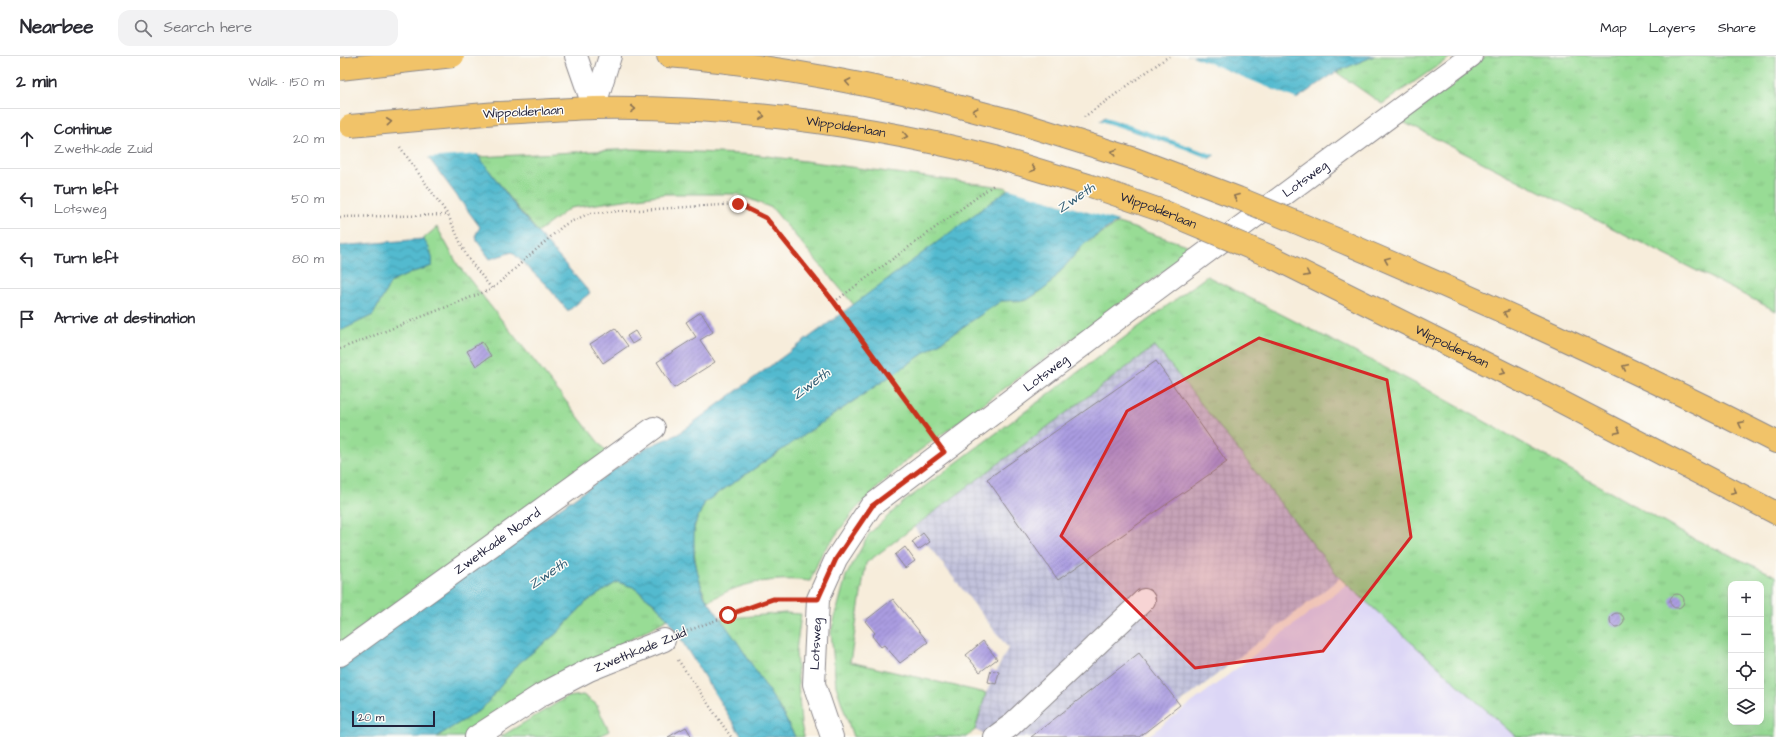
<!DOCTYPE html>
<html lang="en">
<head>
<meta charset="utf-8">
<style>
	:root { --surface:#fff; --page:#f2f2f3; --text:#2b2b33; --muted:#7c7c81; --line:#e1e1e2 }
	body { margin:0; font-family:"Architects Daughter",sans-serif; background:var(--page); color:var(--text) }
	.controls { position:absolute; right:12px; bottom:12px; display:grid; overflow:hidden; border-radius:8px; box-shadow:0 4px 16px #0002 }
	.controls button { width:36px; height:36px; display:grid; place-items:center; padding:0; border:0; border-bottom:1px solid var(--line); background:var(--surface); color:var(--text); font:20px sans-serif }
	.scale { position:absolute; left:12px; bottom:10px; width:83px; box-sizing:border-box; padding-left:4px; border:2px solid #22223b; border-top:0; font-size:11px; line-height:14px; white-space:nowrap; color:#22223b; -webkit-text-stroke:3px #fdfcf7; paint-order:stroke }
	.stop { position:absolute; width:12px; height:12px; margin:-9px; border:3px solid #c8321e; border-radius:50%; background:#fff }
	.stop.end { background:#c8321e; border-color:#fff; box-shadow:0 1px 4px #0008 }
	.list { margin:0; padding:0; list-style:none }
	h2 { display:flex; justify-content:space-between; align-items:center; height:52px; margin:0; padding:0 16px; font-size:17px }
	h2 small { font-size:13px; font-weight:400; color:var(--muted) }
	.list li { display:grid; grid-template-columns:26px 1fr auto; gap:12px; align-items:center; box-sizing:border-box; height:60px; padding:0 16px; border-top:1px solid var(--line) }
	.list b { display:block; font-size:15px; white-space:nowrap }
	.list p { margin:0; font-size:13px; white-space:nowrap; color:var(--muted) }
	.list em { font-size:13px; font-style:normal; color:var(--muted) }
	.icon { flex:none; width:22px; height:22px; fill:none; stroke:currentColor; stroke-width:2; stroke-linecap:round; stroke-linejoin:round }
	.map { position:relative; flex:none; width:1436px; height:681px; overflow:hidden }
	header { display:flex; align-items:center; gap:24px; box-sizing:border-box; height:56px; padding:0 20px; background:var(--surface); border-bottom:1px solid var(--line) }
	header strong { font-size:19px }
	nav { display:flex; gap:22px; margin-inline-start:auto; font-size:14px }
	.search { width:280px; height:36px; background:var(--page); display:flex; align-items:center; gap:10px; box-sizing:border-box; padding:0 14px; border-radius:12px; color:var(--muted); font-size:15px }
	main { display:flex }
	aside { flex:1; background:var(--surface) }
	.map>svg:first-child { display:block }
</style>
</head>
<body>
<header>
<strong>Nearbee</strong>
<div class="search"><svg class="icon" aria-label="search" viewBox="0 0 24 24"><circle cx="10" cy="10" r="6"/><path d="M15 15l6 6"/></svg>Search here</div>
<nav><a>Map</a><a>Layers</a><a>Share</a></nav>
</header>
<main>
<aside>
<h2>2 min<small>Walk · 150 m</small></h2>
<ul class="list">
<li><svg class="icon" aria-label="ahead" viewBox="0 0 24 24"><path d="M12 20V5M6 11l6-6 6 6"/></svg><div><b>Continue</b><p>Zwethkade Zuid</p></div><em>20 m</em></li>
<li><svg class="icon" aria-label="left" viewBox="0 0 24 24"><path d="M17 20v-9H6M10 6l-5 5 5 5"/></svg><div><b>Turn left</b><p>Lotsweg</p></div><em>50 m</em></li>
<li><svg class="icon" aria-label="left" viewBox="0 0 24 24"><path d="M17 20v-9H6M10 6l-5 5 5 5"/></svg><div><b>Turn left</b></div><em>80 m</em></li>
<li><svg class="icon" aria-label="arrive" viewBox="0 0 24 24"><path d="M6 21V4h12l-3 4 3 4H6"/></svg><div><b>Arrive at destination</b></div></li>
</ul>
</aside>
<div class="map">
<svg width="1436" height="681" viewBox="0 0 1436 681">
	<defs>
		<pattern id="industrial-grid" width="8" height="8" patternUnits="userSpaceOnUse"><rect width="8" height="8" fill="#c2c2dc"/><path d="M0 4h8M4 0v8" fill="none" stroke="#a6a6be"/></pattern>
		<pattern id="grass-tufts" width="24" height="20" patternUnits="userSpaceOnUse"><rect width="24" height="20" fill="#98dc95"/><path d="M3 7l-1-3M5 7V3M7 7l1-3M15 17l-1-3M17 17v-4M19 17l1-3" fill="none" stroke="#83bc81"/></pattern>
		<pattern id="water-waves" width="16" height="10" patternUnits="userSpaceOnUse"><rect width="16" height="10" fill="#52bacf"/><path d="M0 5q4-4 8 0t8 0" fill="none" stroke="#4497a9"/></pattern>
		<pattern id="building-hatch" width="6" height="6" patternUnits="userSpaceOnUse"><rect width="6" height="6" fill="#aa9ce1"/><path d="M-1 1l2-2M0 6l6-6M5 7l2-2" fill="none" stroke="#8a7fb8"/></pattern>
	</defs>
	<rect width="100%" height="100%" fill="#fdfcf7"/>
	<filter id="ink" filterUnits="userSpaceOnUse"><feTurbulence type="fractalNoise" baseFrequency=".025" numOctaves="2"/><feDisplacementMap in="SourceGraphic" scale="8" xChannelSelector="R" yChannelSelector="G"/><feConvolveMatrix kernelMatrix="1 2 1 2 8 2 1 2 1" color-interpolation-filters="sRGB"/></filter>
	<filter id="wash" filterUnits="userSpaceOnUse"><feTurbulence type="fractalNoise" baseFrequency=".012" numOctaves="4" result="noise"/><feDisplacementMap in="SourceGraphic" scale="16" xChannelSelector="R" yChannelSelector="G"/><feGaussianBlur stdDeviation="0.9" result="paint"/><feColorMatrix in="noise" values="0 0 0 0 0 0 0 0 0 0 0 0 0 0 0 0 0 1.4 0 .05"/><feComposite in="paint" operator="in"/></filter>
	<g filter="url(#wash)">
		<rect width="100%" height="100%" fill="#f7eddb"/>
		<polygon fill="#dcd6f6" points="1007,528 1176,681 807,681"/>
		<polygon fill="url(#industrial-grid)" points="815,290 1000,522 797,681 650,681 635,674 646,637 668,592 574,471"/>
		<g fill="url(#grass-tufts)" stroke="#5d7f68" fill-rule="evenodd">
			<polygon points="1034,0 1112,0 1042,48 996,16"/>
			<polygon points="1146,0 1436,0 1436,255 1063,66"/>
			<polygon points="294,93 419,99 670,132 514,249 432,152 397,138 325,138 230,152 198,176 180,155 139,101"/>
			<path d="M778,167L856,192L564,406L515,454L482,497L470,525C446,522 419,524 396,532C386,535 377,541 368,545C358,530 350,486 355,469C357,461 362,453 365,446L661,245L687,244L707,231L744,188Z"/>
			<polygon points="97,171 118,209 267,397 0,588 0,275 33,259 51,226 73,216 92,210 89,192 83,183"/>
			<path d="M867,220L1094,337L1348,480L1436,520V681H1176L1000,522L815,290L526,507L510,606L646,637L635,674L626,681H513L496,630L491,576L506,520L529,478L561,448ZM1391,528H1421V666H1391Z"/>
			<polygon points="277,526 293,531 315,548 328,563 240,611 125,681 96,681 141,653 179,607 217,577 246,546"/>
			<polygon points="445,557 461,558 456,596 461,668 464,681 455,681 442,656 380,563"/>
			<polygon points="243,639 256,648 269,675 257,681 160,681 227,641"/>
		</g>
		<g fill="url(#water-waves)" stroke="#3a6e85">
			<polygon points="13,0 65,0 179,155 250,237 228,255 207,230 172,196 150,203 137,185 136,178 140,171"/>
			<polygon points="847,0 1034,0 996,16 744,188 707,231 687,244 661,245 365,446 354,470 354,501 363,538 398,587 442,656 455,681 402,681 328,563 315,548 293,531 277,526 246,546 217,577 179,607 142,653 96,681 0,681 0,607 305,392 338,378 490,266"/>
			<path d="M83,183C89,191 94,200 92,210L73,216L51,226L33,259L0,275V190Z"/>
		</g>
		<g fill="#f7eddb">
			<polygon points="11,0 68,0 140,98 86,102"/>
			<polygon points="843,0 852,0 959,44 878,100 763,60"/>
			<polygon points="758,64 845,93 872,104 782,166 666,132"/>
		</g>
		<g id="blocks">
			<g fill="url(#building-hatch)">
				<polygon points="361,256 373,276 360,284 375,306 334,332 317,306 356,281 346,266"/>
				<polygon points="275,272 288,290 263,307 250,288"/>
				<polygon points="295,275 300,283 292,288 287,280"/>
				<polygon points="142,286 151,300 136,310 127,295"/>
				<polygon points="816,305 887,406 718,524 647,423"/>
				<polygon points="583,477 590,486 578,494 572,486"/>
				<polygon points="565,491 575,505 565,512 555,499"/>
				<circle cx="1337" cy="545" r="7"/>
				<polygon points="553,543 588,586 560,607 544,589 541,591 532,580 535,577 525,565"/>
				<circle cx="1277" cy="564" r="7"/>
				<polygon points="643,585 657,603 640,616 626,599"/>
				<polygon points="799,597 840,649 799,681 691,681"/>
				<polygon points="651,614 659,616 656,628 648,626"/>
				<polygon points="346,671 352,681 328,681"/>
			</g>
		</g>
	</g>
	<g filter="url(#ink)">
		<use href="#blocks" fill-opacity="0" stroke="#8c888b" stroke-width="1"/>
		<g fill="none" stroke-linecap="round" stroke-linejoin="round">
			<defs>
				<g id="minor">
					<polyline points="236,0 254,52"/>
					<polyline points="254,52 270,0"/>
					<path id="s1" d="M0,599L314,372"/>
					<polyline points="136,681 201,639 249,614 324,584"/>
					<path id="s2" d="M492,681L474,628L478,543L496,503L531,450L809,239L1131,0"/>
					<polyline points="655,681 670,670 804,544"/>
				</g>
				<g id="major">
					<path d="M328,0C405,6 480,19 554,35C594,43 633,55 673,65"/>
					<path id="s3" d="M157,57C189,56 221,53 254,52C389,50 525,68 655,101"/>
					<path d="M958,167C1120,235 1280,306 1436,386"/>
					<path id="s4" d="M932,201L1185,327L1436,457"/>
				</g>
			</defs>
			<use href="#minor" stroke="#8c888b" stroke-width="24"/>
			<use href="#major" stroke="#8c888b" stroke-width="24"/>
			<g stroke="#8c888b" stroke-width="2.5" stroke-dasharray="1 3" stroke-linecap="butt">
				<polyline points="744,61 829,0"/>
				<polyline points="60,91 108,159 127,201 152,233 224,169 250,157 398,148 427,162 494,246 588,374"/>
				<polyline points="0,161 107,159"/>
				<polyline points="494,246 655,128"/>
				<polyline points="0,293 152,233"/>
				<polyline points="347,575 433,543 452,543"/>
				<polyline points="338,604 391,681"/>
			</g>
			<use href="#minor" stroke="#fff" stroke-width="22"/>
			<use href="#major" stroke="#f1c369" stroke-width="22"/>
			<defs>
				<g id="major-bridge">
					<polyline points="0,13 113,0"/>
					<polyline points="673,65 795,103 898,142 958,167"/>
					<polyline points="10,70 157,57"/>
					<path id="s5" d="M655,101L748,129L820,154L932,201"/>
				</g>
			</defs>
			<use href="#major-bridge" stroke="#8c888b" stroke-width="24" stroke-linecap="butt"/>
			<use href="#major-bridge" stroke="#f1c369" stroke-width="22"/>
		</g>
		<defs><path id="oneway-chevron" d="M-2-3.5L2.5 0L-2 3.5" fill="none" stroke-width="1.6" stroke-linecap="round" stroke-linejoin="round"/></defs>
		<g stroke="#8a7252">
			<use href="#oneway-chevron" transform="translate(508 26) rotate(-169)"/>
			<use href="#oneway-chevron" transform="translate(293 53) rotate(1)"/>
			<use href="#oneway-chevron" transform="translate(635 55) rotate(-166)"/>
			<use href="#oneway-chevron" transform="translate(422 60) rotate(5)"/>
			<use href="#oneway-chevron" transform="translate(49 66) rotate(-6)"/>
			<use href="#oneway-chevron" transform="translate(565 80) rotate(12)"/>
			<use href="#oneway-chevron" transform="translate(774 96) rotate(-161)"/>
			<use href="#oneway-chevron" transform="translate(693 113) rotate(17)"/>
			<use href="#oneway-chevron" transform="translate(896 141) rotate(-159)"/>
			<use href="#oneway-chevron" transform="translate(1047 204) rotate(-157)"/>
			<use href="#oneway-chevron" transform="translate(967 218) rotate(26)"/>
			<use href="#oneway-chevron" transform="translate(1166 257) rotate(-156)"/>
			<use href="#oneway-chevron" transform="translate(1285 311) rotate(-155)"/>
			<use href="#oneway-chevron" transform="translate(1163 316) rotate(27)"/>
			<use href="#oneway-chevron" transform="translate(1401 368) rotate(-153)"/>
			<use href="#oneway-chevron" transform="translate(1278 375) rotate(27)"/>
			<use href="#oneway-chevron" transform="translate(1394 435) rotate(27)"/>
		</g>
	</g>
	<g fill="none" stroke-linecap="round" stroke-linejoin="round" filter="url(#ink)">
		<polyline stroke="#c8321e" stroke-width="5" points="388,559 433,543 478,543 496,503 532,450 604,396 494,246 426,162 398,148"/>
	</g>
	<path fill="#d62828" fill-opacity="0.2" stroke="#d62828" stroke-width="3" stroke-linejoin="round" d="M919,282L1047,324L1071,481L983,595L855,612L721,480L787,355Z"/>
	<g text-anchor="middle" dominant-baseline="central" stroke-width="3" stroke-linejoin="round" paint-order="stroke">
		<g font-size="13" fill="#22223b" stroke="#fdfcf7">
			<text transform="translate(183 56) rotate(-3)">Wippolderlaan</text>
			<text stroke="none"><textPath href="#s3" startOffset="350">Wippolderlaan</textPath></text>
			<text stroke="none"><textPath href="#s2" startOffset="792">Lotsweg</textPath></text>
			<text stroke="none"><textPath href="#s5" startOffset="172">Wippolderlaan</textPath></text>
			<text stroke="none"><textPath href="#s4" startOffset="201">Wippolderlaan</textPath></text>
			<text stroke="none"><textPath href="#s2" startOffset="468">Lotsweg</textPath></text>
			<text stroke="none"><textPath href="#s1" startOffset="194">Zwetkade Noord</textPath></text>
			<text stroke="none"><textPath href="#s2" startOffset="96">Lotsweg</textPath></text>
			<text transform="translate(300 594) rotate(-22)">Zwethkade Zuid</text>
		</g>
		<g font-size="14" font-style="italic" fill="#355f76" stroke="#fdfcf7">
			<text transform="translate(736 142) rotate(-34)">Zweth</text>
			<text transform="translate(471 328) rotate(-36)">Zweth</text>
			<text transform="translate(208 518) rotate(-34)">Zweth</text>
		</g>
	</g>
</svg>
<div class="controls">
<button>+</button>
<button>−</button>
<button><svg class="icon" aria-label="locate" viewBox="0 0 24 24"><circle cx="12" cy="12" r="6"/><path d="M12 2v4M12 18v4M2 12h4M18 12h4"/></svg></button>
<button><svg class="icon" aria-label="layers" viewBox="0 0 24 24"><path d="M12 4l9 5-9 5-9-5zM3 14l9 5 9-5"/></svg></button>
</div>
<div class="scale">20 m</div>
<div class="stop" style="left:388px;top:559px"></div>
<div class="stop end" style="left:398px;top:148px"></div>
</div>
</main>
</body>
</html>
